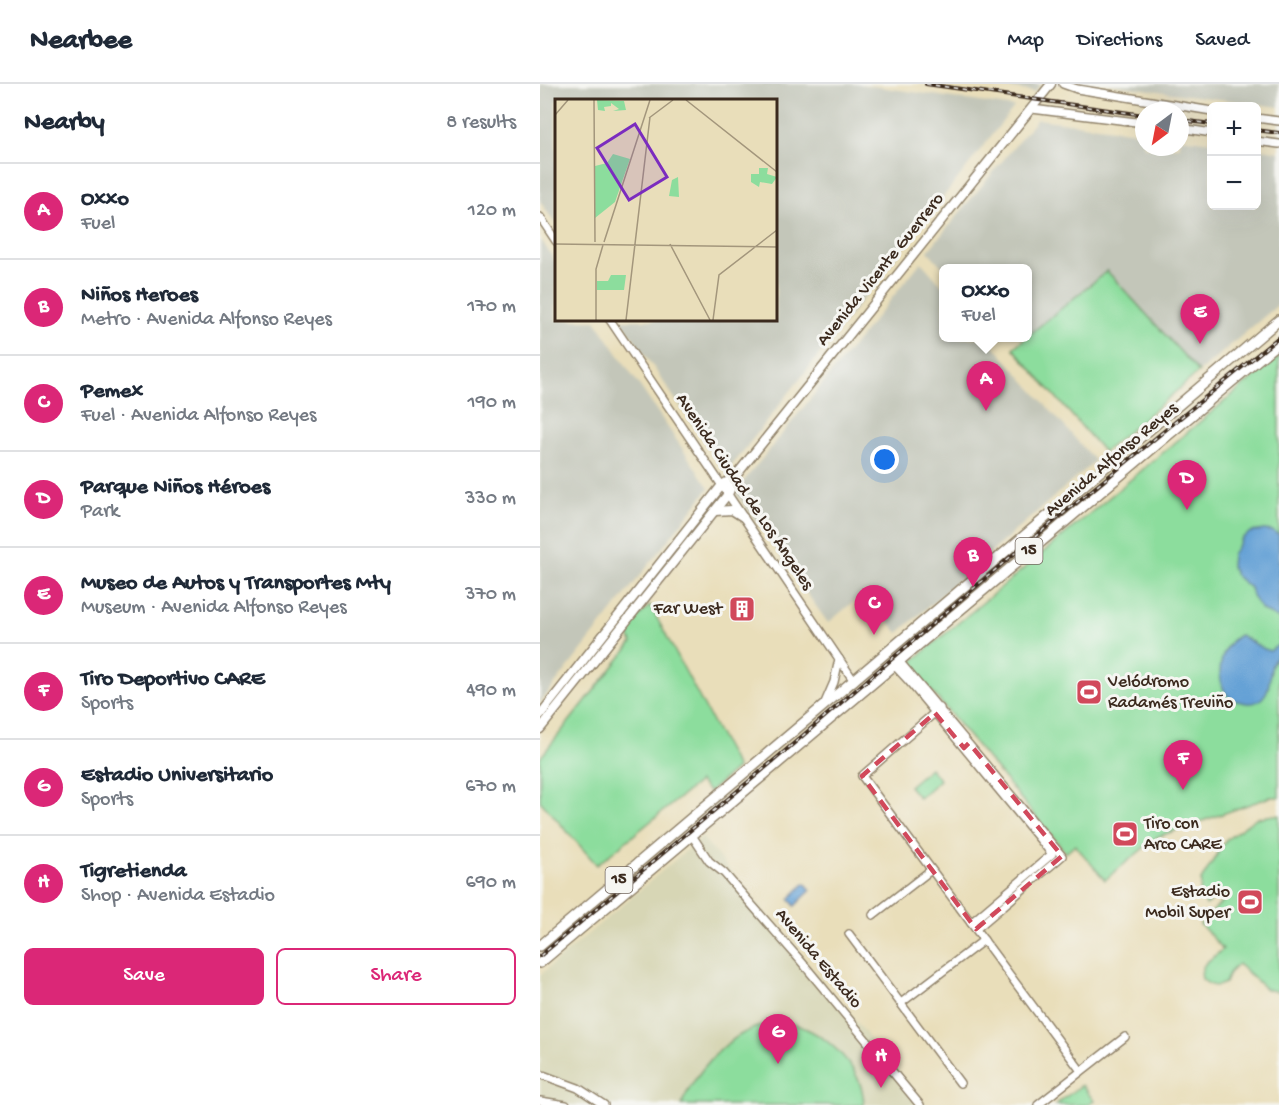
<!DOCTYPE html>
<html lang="en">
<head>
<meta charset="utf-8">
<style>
	:root { --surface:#fff; --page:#f2f2f3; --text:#1f2937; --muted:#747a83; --line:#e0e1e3; --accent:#db2777 }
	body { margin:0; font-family:"Gochi Hand",sans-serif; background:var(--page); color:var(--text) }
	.controls { position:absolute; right:18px; top:18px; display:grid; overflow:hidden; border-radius:9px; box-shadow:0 6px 24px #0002 }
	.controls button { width:54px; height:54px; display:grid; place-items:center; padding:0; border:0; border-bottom:2px solid var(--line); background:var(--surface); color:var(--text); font:30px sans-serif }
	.compass { position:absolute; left:595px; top:18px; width:54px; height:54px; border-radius:50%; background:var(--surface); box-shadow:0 6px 24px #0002; rotate:212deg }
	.you { position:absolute; left:345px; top:376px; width:21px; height:21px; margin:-15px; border:4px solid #fff; border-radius:50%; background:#1a73e8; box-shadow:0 0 0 9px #1a73e833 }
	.badge { display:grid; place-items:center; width:39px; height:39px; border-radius:50%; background:var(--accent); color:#fff; font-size:20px; font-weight:700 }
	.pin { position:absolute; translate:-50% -50px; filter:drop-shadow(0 2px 3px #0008) }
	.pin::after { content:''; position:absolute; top:32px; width:21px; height:18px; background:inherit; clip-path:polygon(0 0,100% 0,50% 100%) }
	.popup { position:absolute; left:399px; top:180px; width:93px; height:78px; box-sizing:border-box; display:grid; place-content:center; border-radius:9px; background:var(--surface); filter:drop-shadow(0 2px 4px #0005); font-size:20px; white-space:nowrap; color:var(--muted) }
	.popup b { font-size:22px; color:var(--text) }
	.popup::after { content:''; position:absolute; left:50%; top:100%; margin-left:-12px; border:12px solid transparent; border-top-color:var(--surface) }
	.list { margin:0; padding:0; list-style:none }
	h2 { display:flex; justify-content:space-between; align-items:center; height:78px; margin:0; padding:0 24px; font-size:26px }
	h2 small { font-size:20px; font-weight:400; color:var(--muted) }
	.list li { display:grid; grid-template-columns:39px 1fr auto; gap:18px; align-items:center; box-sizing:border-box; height:96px; padding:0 24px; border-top:2px solid var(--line) }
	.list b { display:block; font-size:22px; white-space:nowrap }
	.list p { margin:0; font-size:20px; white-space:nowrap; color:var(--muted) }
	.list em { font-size:20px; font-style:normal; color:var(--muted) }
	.actions { display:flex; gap:12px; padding:18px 24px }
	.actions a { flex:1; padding:14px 0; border:2px solid var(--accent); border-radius:9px; text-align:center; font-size:21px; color:var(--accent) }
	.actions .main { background:var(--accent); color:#fff }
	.map { position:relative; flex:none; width:739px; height:1021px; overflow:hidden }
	header { display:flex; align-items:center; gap:36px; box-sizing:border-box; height:84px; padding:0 30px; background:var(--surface); border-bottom:2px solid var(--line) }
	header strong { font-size:28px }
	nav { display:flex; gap:33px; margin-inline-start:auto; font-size:21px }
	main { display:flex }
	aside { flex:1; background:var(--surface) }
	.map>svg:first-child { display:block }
</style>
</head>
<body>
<header>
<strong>Nearbee</strong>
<nav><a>Map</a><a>Directions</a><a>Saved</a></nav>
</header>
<main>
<aside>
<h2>Nearby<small>8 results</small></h2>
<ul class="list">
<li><span class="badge">A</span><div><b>Oxxo</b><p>Fuel</p></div><em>120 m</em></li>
<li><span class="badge">B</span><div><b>Niños Heroes</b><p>Metro · Avenida Alfonso Reyes</p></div><em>170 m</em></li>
<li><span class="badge">C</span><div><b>Pemex</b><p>Fuel · Avenida Alfonso Reyes</p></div><em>190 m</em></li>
<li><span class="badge">D</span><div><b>Parque Niños Héroes</b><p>Park</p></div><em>330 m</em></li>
<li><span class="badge">E</span><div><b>Museo de Autos y Transportes Mty</b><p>Museum · Avenida Alfonso Reyes</p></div><em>370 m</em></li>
<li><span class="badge">F</span><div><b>Tiro Deportivo CARE</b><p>Sports</p></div><em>490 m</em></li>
<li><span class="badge">G</span><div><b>Estadio Universitario</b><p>Sports</p></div><em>670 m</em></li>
<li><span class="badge">H</span><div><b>Tigretienda</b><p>Shop · Avenida Estadio</p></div><em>690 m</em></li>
</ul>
<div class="actions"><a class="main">Save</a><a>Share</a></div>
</aside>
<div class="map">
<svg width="739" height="1021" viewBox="0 0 739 1021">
	<rect width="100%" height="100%" fill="#f6f6f2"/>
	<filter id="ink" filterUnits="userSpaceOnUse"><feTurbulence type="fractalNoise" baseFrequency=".0167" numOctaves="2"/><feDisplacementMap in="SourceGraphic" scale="12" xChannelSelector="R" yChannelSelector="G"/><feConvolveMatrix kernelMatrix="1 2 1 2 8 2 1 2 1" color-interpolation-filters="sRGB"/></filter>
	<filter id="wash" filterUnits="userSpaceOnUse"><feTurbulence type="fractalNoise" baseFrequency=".008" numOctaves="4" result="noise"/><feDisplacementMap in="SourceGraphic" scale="24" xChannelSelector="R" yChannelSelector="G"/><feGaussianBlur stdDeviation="1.35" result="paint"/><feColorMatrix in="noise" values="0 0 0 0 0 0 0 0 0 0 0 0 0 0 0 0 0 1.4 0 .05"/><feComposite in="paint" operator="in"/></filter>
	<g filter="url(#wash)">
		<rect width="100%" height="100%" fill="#e9deba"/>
		<polygon fill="#d7d6b5" points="162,753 334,959 387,1021 0,1021 0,891"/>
		<g fill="#c3c6b9">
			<polygon points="0,0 319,0 474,23 186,389 81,236 236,236 236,16 16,16 16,141 0,117"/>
			<polygon points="440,0 501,0 495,8"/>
			<polygon points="565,0 739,0 739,23"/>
			<polygon points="497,35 604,49 604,63 640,63 640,54 671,58 672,122 716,122 717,64 739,68 739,220 659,288 567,188 488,252 488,184 404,185 388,167"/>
			<polygon points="0,154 16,179 16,236 55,236 169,404 0,619"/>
			<polygon points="381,178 404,204 404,254 447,254 555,377 358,549 325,508 288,539 195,408"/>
		</g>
		<g fill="#8cdd9d" stroke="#64845e" stroke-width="1.5">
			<polygon points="567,187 659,288 564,368 473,264"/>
			<polygon points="739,272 739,713 730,713 617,753 565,796 535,761 526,769 369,580"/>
			<polygon points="110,521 197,684 169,708 159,698 57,781 0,717 0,674 92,559 87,545"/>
			<polygon points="390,684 400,696 379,714 369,702"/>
			<path d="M734,731H739V908L726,905L698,880L689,889L685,899C676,904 670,902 662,895C658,878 674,875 683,865L660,840L685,815L681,811L666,821L660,809L661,796L686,756L716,734Z"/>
			<path d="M243,938C282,944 323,981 324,1021H141C160,980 196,940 243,938Z"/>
			<polygon points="542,1001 554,1017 548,1021 515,1021"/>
		</g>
		<g fill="#65a1d6" stroke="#50667a" stroke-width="1.5">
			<polygon points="724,446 733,447 739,451 739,535 722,526 713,514 710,504 696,492 691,482 692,471 702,454 711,448"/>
			<path d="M700,551L722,564L730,567L739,560C739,572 735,572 732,581C729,591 731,600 726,609C722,616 716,620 707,619C701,618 693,617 689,613C673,597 680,560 700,551Z"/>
			<polygon points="265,799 271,806 255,822 249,815"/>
		</g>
	</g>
	<g filter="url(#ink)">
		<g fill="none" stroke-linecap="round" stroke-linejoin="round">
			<defs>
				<g id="minor">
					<polyline points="523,0 537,5 672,27"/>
					<polyline points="492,25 604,39"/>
					<polyline points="716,34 739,37"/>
					<polyline points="640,44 672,49"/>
					<polyline points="716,57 739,60"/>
					<polyline points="0,133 16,157"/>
					<polyline points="70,236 314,597"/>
					<polyline points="359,577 522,772 436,845"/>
					<polyline points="354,581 368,596 512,770 431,839"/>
					<polyline points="284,621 294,598 299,575"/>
					<polyline points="400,624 322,692 541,987"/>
					<polyline points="151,750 169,777 184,789 260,876 380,1021"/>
					<polyline points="333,831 391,786"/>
					<polyline points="309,850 420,999"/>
					<polyline points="361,919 444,856"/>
					<polyline points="0,990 38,1004 64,1021"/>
					<polyline points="0,1017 26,1021"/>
					<polyline points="498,1021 585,953"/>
				</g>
				<g id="major">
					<polyline points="175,427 192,426 203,433"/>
					<polyline points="0,631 182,401 195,393"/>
					<polyline points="0,645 188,410 198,389 511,0"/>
				</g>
				<g id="highway">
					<polyline points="0,862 739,236"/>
					<polyline points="0,879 739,258"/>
				</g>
			</defs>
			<use href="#minor" stroke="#92846c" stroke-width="10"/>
			<use href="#major" stroke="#92846c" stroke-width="11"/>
			<use href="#highway" stroke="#92846c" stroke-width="12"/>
			<use href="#minor" stroke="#fff" stroke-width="7"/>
			<use href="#major" stroke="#fff" stroke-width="8"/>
			<use href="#highway" stroke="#fff" stroke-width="9"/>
			<defs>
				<g id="rail">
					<polyline points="386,0 604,31"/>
					<polyline points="640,36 672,40"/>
					<polyline points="716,46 739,49"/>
					<polyline points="0,872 238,673 469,474 739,253"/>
				</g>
			</defs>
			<use href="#rail" stroke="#3b2a1e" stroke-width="4"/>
			<use href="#rail" stroke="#f6f6f2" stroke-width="1.5" stroke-dasharray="4.5" stroke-linecap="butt"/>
		</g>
	</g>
	<path fill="none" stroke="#d1495b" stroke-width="4.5" stroke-dasharray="12 8" stroke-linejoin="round" d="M395,629L424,664L429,659L522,772L436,845L322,692Z"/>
	<defs>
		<symbol id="building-square" viewBox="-11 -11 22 22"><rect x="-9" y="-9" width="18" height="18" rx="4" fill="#d1495b" stroke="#f6f6f2"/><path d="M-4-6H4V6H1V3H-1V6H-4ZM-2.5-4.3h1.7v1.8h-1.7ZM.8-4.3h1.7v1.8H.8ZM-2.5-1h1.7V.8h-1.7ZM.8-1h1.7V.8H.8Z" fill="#fff"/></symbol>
		<symbol id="stadium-square" viewBox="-11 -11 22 22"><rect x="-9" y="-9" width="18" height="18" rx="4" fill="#d1495b" stroke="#f6f6f2"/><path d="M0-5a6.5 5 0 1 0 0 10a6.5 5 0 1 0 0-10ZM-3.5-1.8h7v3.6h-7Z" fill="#fff"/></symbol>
	</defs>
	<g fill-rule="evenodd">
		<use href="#building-square" x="187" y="510" width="30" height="30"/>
		<use href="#stadium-square" x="534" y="593" width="30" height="30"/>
		<use href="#stadium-square" x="570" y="735" width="30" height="30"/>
		<use href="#stadium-square" x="695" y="803" width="30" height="30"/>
	</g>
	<g text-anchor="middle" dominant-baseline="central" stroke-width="6" stroke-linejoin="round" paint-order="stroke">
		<g fill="#f6f6f2" stroke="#73675e" stroke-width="1.5">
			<rect x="475.5" y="454" width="27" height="26" rx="4.5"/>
			<rect x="65.5" y="783" width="27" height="26" rx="4.5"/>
		</g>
		<g font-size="16" font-weight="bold" fill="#3b2a1e">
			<text x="489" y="467">15</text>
			<text x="79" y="796">15</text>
		</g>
		<g font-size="18" fill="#3b2a1e" stroke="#f6f6f2">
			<text transform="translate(341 186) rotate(-51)">Avenida Vicente Guerrero</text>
			<text transform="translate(572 376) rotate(-40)">Avenida Alfonso Reyes</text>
			<text transform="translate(204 408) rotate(56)">Avenida Ciudad de Los Ángeles</text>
			<text transform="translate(278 875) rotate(50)">Avenida Estadio</text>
		</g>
		<g font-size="18" fill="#3b2a1e" stroke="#f6f6f2" text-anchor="end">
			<text x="182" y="525">Far West</text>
			<text x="568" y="598" text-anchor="start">Velódromo<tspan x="568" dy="21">Radamés Treviño</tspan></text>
			<text x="604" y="740" text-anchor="start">Tiro con<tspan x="604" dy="21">Arco CARE</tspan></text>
			<text x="690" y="808">Estadio<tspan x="690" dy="21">Mobil Super</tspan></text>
		</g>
	</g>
	<g transform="translate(15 15)">
		<rect width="222" height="222" fill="#e9deba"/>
		<path d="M42,1L69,2L71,11L58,12L64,10L56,4V7L49,8L50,12L43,11ZM58,55L75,60L60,103L40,119V67L52,64ZM204,69H213L212,75L222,78L217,85L205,83L204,88L196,83V75H204ZM123,78L124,98L114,97L117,81ZM56,176H71L69,191H42V182H53Z" fill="#8cdd9d"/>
		<path fill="none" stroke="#a3967c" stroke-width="1.5" d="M39,1L40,143M131,1L222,73M0,16L13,1M94,19L118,1M49,143L95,1M0,145L222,148M115,145L155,221M41,221V170L48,146M71,221L95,18M158,221L164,176L222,131"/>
		<path fill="#7b2cbf" fill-opacity="0.15" stroke="#7b2cbf" stroke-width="3" d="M80,25L112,78L74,101L42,49Z"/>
		<rect width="222" height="222" fill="none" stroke="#3b2a1e" stroke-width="3"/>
	</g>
</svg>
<div class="controls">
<button>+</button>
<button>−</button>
</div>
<svg class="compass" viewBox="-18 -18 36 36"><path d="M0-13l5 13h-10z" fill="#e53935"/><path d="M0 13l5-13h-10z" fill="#747a83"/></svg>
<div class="you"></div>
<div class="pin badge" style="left:446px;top:327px">A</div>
<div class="popup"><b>Oxxo</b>Fuel</div>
<div class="pin badge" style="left:433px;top:503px">B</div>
<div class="pin badge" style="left:334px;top:551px">C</div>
<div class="pin badge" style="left:647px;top:426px">D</div>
<div class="pin badge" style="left:660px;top:260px">E</div>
<div class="pin badge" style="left:643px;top:706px">F</div>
<div class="pin badge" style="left:238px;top:980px">G</div>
<div class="pin badge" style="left:341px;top:1004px">H</div>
</div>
</main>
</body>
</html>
